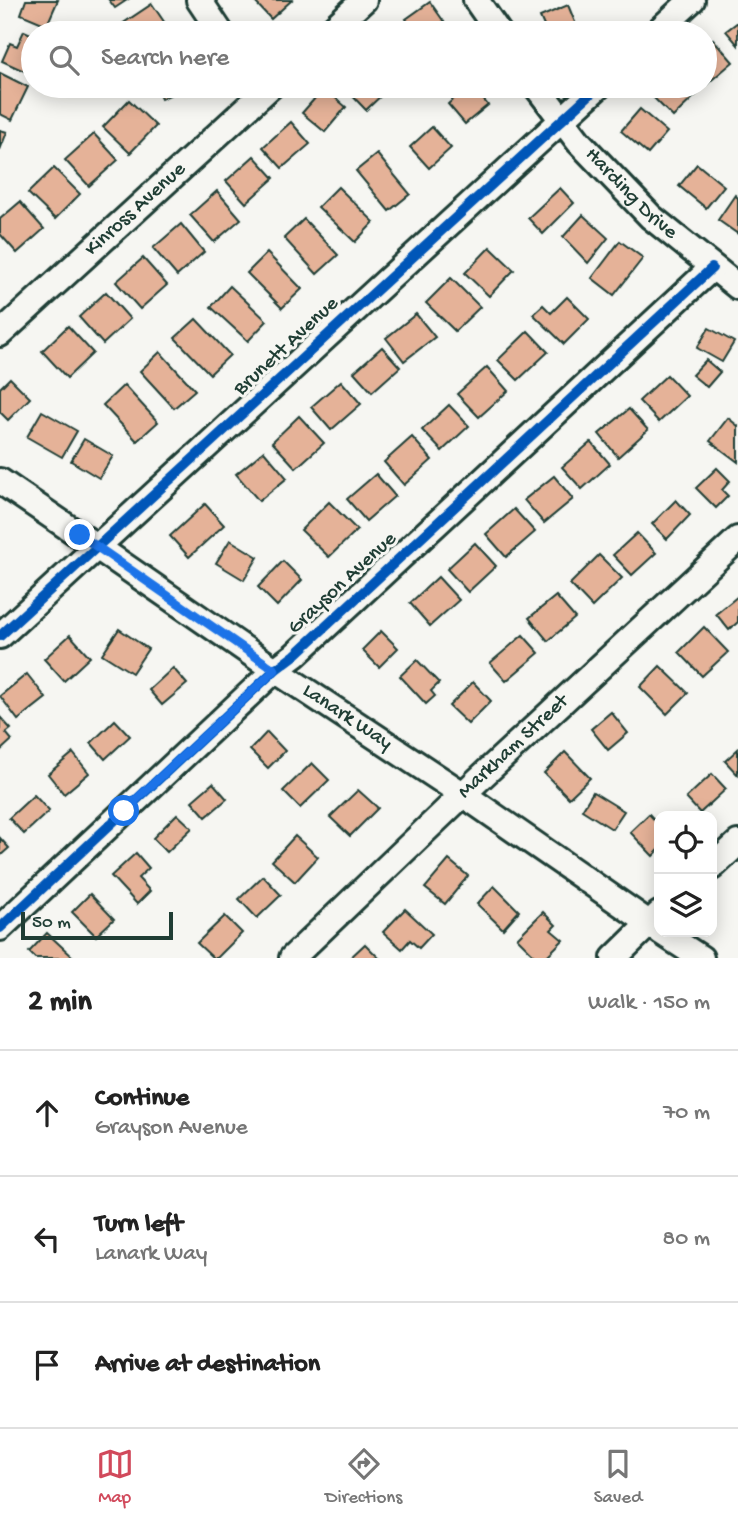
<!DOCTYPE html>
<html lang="en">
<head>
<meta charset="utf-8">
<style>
	:root { --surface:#fff; --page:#f6f6f6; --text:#222; --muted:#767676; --line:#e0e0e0; --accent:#d1495b }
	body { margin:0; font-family:"Gochi Hand",sans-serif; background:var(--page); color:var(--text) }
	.controls { position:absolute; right:21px; bottom:21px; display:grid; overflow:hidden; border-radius:14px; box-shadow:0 4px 18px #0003 }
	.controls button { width:63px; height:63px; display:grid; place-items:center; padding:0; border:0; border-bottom:2px solid var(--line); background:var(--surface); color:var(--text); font:35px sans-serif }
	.scale { position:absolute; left:21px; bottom:18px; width:152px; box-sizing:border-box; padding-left:7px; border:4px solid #1f3d34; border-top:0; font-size:19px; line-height:24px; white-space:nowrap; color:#1f3d34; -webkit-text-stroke:5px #f6f6f2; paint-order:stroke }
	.stop { position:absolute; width:21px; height:21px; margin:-16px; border:5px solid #1a73e8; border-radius:50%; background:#fff }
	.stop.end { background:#1a73e8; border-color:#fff; box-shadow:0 2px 7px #0008 }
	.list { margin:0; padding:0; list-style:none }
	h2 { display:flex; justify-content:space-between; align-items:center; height:91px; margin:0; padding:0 28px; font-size:30px }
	h2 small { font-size:23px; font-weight:400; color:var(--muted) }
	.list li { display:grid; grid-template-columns:46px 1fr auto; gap:21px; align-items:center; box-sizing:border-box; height:126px; padding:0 28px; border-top:2px solid var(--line) }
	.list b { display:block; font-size:26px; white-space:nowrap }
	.list p { margin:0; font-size:23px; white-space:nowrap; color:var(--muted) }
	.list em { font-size:23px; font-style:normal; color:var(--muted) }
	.icon { flex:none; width:38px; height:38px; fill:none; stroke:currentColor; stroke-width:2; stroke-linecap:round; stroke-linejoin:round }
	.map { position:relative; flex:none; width:738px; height:958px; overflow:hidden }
	.search { position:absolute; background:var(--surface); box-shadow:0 4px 18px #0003; left:21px; right:21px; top:21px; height:77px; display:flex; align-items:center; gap:18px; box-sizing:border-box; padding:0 24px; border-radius:38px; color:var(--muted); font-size:26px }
	.sheet { height:469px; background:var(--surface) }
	nav { display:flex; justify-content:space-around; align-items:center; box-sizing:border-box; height:98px; border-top:2px solid var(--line); background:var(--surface); font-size:19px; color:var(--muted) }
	nav a { display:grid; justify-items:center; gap:4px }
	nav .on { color:var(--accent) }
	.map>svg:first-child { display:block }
</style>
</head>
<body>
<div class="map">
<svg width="738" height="958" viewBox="0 0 738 958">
	<rect width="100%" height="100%" fill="#f6f6f2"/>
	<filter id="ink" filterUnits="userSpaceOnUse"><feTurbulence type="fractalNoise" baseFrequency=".0143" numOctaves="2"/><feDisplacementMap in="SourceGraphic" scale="14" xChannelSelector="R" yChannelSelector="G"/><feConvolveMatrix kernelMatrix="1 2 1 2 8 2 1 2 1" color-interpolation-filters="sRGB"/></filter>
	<g filter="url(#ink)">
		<g fill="#e5b298" stroke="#1f3d34" stroke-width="2">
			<polygon points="26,0 58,0 47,25 21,14"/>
			<polygon points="109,0 127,0 115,8"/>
			<polygon points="253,0 292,0 271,19"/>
			<polygon points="430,2 452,33 416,33 406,19"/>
			<polygon points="152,4 171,32 115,33 113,30"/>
			<polygon points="568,5 579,32 576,33 547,33 540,17"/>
			<polygon points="738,22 738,45 726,31"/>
			<polygon points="24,31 33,35 33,75 2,61 10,43 17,46"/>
			<polygon points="713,39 733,62 707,84 705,81 705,46"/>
			<polygon points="0,73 28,87 12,120 0,114"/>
			<polygon points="155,86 189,86 161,99"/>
			<polygon points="343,86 381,86 386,91 366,110"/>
			<polygon points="468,86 472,86 488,105 465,124 448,104"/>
			<polygon points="661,86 691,86 698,93 673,117 651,95"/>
			<polygon points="324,88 346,107 325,132 302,113"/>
			<polygon points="129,100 156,126 130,153 103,127"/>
			<polygon points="640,109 667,132 648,154 621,131"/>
			<polygon points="291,122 310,144 282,168 263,147"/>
			<polygon points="432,127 451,148 429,168 410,147"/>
			<polygon points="0,130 7,132 0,150"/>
			<polygon points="94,134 118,160 89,186 65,160"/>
			<polygon points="377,154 410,194 389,211 356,171"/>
			<polygon points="254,156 274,178 246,203 226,181"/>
			<polygon points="697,164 724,186 706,208 679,186"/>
			<polygon points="54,168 80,194 55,219 28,193"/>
			<polygon points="338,187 374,222 355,242 318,207"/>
			<polygon points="560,188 574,203 543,234 528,218"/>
			<polygon points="217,191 241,219 214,242 190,215"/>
			<polygon points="735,195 738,198 738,234 718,220"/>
			<polygon points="20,202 44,229 17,253 0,234 0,219"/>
			<polygon points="583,215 608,238 588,263 563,237"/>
			<polygon points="304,219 338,255 317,274 284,238"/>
			<polygon points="181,224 204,252 177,276 153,248"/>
			<polygon points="620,241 643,258 614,295 592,278"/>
			<polygon points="490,247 514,270 489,296 465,273"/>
			<polygon points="267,253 302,289 282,308 247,273"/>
			<polygon points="143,258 167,285 140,309 116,282"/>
			<polygon points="451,278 480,307 455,331 426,303"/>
			<polygon points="230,286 267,321 248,341 211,307"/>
			<polygon points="106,292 130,319 103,344 79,317"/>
			<polygon points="567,297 589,319 564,344 533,314 543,305 551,313"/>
			<polygon points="416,314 435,337 404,361 386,338"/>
			<polygon points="196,319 230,355 210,374 175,338"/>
			<polygon points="68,326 93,353 67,378 42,351"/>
			<polygon points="709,328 734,342 722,362 697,348"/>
			<polygon points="528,331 548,352 518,380 498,360"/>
			<polygon points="382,347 400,367 372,392 354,372"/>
			<polygon points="160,352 195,390 174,408 140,371"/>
			<polygon points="706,360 720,372 707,387 692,375"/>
			<polygon points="487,367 508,391 479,417 457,394"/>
			<polygon points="667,375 687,396 659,422 639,401"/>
			<polygon points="10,378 30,398 8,420 0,412 0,388"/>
			<polygon points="341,381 361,404 331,430 311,407"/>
			<polygon points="124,385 158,422 137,441 103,405"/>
			<polygon points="449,405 469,426 442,451 422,430"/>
			<polygon points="629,409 648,430 618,457 599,434"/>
			<polygon points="42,411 77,431 62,457 27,437"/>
			<polygon points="299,416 324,443 296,468 272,442"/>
			<polygon points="728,418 738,426 738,462 710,441"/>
			<polygon points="412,437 432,460 404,485 384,462"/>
			<polygon points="84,439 113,456 99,478 71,461"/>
			<polygon points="591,442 610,464 582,489 562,467"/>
			<polygon points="264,451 287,478 259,501 236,474"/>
			<polygon points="717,468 730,481 722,490 728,496 716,508 696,488"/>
			<polygon points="376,474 395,496 366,521 347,499"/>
			<polygon points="554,476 573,499 544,523 524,500"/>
			<polygon points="676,500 690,515 667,539 652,524"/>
			<polygon points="329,502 357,530 329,557 301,530"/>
			<polygon points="205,504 224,525 189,557 170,536"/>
			<polygon points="514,509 535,532 506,557 486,534"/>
			<polygon points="637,533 656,553 632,575 613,555"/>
			<polygon points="230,540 258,557 244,580 216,563"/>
			<polygon points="475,543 496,566 468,592 447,569"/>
			<polygon points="599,555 622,578 592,607 570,584"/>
			<polygon points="283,561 302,580 277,606 258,587"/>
			<polygon points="438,577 459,600 430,626 410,603"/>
			<polygon points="556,596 575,618 548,641 529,618"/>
			<polygon points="738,596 738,622 729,630 716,614"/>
			<polygon points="704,627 728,652 702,676 679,652"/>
			<polygon points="119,629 148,649 132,673 102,654"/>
			<polygon points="381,631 398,648 379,667 362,650"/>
			<polygon points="70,635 90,657 64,681 44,659"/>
			<polygon points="523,635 539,653 506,681 490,663"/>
			<polygon points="417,660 439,683 431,691 435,696 426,704 400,676"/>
			<polygon points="660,666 688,693 667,714 640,687"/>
			<polygon points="173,668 187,684 162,705 149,690"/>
			<polygon points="27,674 46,698 18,720 0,696"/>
			<polygon points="473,682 491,701 468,724 449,706"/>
			<polygon points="611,712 628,733 608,750 591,729"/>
			<polygon points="0,717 11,729 6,733 12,740 0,751"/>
			<polygon points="115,720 130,736 105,759 91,743"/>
			<polygon points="267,732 285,751 268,768 250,750"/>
			<polygon points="738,749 738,775 725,761"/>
			<polygon points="565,752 590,778 569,798 544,773"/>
			<polygon points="73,753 89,773 64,794 48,774"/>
			<polygon points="312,763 329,780 300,808 283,791"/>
			<polygon points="712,774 726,789 700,813 686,798"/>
			<polygon points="213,783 227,799 206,817 192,801"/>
			<polygon points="358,790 378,808 350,836 330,817"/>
			<polygon points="593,792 624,811 612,829 582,810"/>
			<polygon points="34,795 49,811 24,834 9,818"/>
			<polygon points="177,814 192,828 167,852 153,838"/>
			<polygon points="649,814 659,825 659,850 653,856 630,832"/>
			<polygon points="295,836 318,857 295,882 272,861"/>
			<polygon points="0,838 9,848 0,856"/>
			<polygon points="136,853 149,868 138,878 150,891 137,904 111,876"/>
			<polygon points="449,860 468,876 445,904 425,888"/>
			<polygon points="263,876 281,895 257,918 239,899"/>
			<polygon points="494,886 519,911 503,929 477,904"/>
			<polygon points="90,894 114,919 96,936 72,912"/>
			<polygon points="405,909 432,934 419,948 410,940 402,949 383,932"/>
			<polygon points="543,912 556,925 551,930 563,940 545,958 537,958 517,938"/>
			<polygon points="225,916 242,933 217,958 213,958 197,943"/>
			<polygon points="47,933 73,957 71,958 35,958 29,952"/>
			<polygon points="365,944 379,958 350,958"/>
		</g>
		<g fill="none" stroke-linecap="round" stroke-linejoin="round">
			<defs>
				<g id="minor">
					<polyline points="199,0 221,33"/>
					<polyline points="476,0 499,33"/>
					<polyline points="328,33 364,0"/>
					<polyline points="656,33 692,0"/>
					<path id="s1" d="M536,86L579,142L651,217L738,287"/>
					<path id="s2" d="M0,334L271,86"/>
					<path id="s3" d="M0,481L97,547L275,670L464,795L659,930"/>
					<polyline points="0,636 599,86"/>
					<polyline points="712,867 738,843"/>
					<polyline points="0,928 275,670 295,655 712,268"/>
					<polyline points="661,932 701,958"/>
					<path id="s4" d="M292,958L478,780L738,539"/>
					<polyline points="614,958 659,914"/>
				</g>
			</defs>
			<use href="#minor" stroke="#1f3d34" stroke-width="30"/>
			<use href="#minor" stroke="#f6f6f2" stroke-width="24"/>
			<defs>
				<g id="cycleway">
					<polyline points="0,636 599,86"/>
					<polyline points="0,928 275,670 295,655 712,268"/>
				</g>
			</defs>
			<use href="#cycleway" stroke="#f6f6f2" stroke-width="15"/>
			<use href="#cycleway" stroke="#0057b8" stroke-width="10"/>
		</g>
	</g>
	<g fill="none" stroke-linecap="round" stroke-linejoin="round" filter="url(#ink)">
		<polyline stroke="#1a73e8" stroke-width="9" points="80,535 275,670 124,811"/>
	</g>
	<g text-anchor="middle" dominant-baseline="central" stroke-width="6" stroke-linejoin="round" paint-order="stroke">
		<g font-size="21" fill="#1f3d34" stroke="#f6f6f2">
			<text stroke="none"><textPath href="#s1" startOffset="144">Harding Drive</textPath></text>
			<text stroke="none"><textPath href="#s2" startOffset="184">Kinross Avenue</textPath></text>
			<text transform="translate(287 347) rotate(-43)">Brunett Avenue</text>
			<text transform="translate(343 584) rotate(-43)">Grayson Avenue</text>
			<text stroke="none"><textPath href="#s3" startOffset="420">Lanark Way</textPath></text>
			<text stroke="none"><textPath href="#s4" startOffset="306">Markham Street</textPath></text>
		</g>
	</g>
</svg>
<div class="controls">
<button><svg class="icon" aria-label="locate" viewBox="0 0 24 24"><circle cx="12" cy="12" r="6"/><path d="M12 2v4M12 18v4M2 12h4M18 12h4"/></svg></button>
<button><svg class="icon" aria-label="layers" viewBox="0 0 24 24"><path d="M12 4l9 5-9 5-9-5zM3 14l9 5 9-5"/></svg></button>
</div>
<div class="scale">50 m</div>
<div class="stop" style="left:124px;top:811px"></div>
<div class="stop end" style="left:80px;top:535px"></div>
<div class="search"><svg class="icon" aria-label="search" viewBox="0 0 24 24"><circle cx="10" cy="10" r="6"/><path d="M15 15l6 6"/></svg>Search here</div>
</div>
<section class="sheet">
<h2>2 min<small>Walk · 150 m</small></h2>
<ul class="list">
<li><svg class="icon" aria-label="ahead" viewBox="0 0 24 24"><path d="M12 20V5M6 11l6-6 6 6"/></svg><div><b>Continue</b><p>Grayson Avenue</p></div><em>70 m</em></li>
<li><svg class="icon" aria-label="left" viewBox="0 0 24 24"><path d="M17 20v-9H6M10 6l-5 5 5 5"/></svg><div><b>Turn left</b><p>Lanark Way</p></div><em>80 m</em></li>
<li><svg class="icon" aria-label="arrive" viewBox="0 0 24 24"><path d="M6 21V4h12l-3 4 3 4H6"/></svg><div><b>Arrive at destination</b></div></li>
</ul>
</section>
<nav>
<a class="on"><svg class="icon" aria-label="map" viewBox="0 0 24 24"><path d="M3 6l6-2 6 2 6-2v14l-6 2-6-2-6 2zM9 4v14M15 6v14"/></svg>Map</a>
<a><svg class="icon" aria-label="directions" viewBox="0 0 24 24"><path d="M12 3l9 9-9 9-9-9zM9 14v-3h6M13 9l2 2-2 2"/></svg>Directions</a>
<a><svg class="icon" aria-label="saved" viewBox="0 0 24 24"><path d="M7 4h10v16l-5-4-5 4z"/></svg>Saved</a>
</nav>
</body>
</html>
